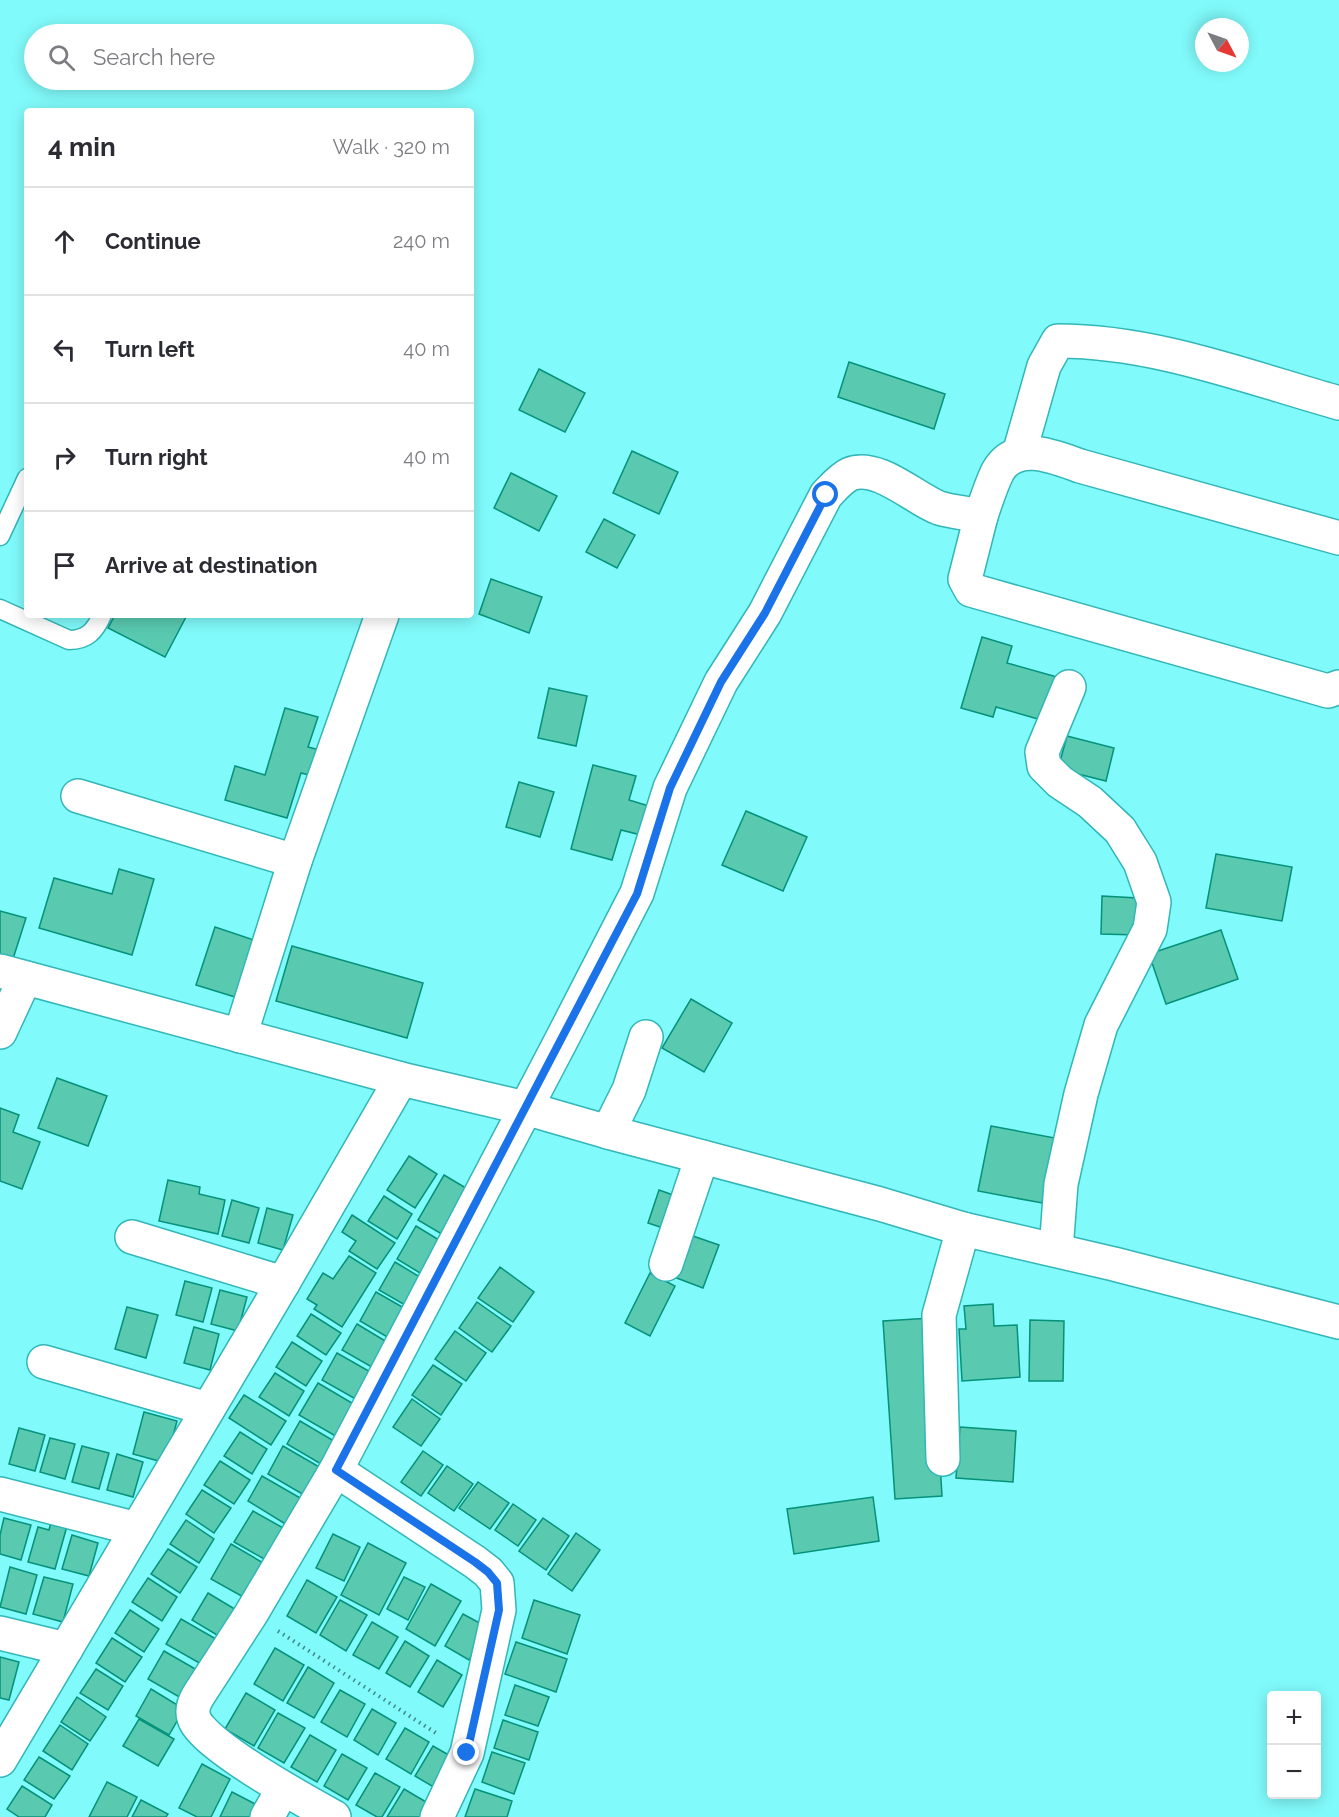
<!DOCTYPE html>
<html lang="en">
<head>
<meta charset="utf-8">
<style>
	:root { --surface:#fff; --page:#f2f2f3; --text:#2b2b33; --muted:#7c7c81; --line:#e1e1e2 }
	body { margin:0; font-family:Raleway,sans-serif; background:var(--page); color:var(--text) }
	.controls { position:absolute; right:18px; bottom:18px; display:grid; overflow:hidden; border-radius:6px; box-shadow:0 3px 15px #0003 }
	.controls button { width:54px; height:54px; display:grid; place-items:center; padding:0; border:0; border-bottom:2px solid var(--line); background:var(--surface); color:var(--text); font:30px sans-serif }
	.compass { position:absolute; left:1195px; top:18px; width:54px; height:54px; border-radius:50%; background:var(--surface); box-shadow:0 3px 15px #0003; rotate:131deg }
	.stop { position:absolute; width:18px; height:18px; margin:-14px; border:4px solid #1a73e8; border-radius:50%; background:#fff }
	.stop.end { background:#1a73e8; border-color:#fff; box-shadow:0 2px 6px #0008 }
	.list { margin:0; padding:0; list-style:none }
	h2 { display:flex; justify-content:space-between; align-items:center; height:78px; margin:0; padding:0 24px; font-size:26px }
	h2 small { font-size:20px; font-weight:400; color:var(--muted) }
	.list li { display:grid; grid-template-columns:39px 1fr auto; gap:18px; align-items:center; box-sizing:border-box; height:108px; padding:0 24px; border-top:2px solid var(--line) }
	.list b { display:block; font-size:22px; white-space:nowrap }
	.list em { font-size:20px; font-style:normal; color:var(--muted) }
	.icon { flex:none; width:33px; height:33px; fill:none; stroke:currentColor; stroke-width:2; stroke-linecap:round; stroke-linejoin:round }
	.map { position:relative; flex:none; width:1339px; height:1817px; overflow:hidden }
	.search { position:absolute; background:var(--surface); box-shadow:0 3px 15px #0003; left:24px; top:24px; width:450px; height:66px; display:flex; align-items:center; gap:15px; box-sizing:border-box; padding:0 21px; border-radius:33px; color:var(--muted); font-size:22px }
	.panel { position:absolute; background:var(--surface); box-shadow:0 3px 15px #0003; left:24px; top:108px; width:450px; height:510px; border-radius:6px }
	.map>svg:first-child { display:block }
</style>
</head>
<body>
<div class="map">
<svg width="1339" height="1817" viewBox="0 0 1339 1817">
	<rect width="100%" height="100%" fill="#81fafb"/>
	<g fill="#59c9b0" stroke="#04927a" stroke-width="1.5">
		<polygon points="849,362 945,394 934,429 838,397"/>
		<polygon points="539,369 585,393 565,432 519,410"/>
		<polygon points="632,451 678,472 659,514 613,493"/>
		<polygon points="511,473 557,496 539,531 494,508"/>
		<polygon points="604,519 635,535 617,568 586,552"/>
		<polygon points="491,579 542,597 529,633 479,614"/>
		<polygon points="115,615 187,615 165,657 108,628"/>
		<polygon points="982,637 1012,646 1007,663 1057,677 1045,721 996,707 993,717 961,708"/>
		<polygon points="549,688 587,696 576,746 538,738"/>
		<polygon points="285,708 318,717 308,747 320,750 313,776 301,773 287,818 225,800 235,766 265,775"/>
		<polygon points="1067,736 1114,748 1106,781 1058,769"/>
		<polygon points="593,765 636,776 629,800 649,806 641,835 621,830 612,860 571,849"/>
		<polygon points="519,782 554,792 540,837 506,827"/>
		<polygon points="746,811 807,837 783,891 722,865"/>
		<polygon points="1216,854 1292,867 1282,921 1206,908"/>
		<polygon points="119,869 154,879 132,955 39,928 54,878 112,894"/>
		<polygon points="1102,896 1138,898 1137,935 1101,934"/>
		<polygon points="0,911 26,918 12,962 0,958"/>
		<polygon points="215,927 266,944 248,1001 196,985"/>
		<polygon points="1221,930 1238,979 1166,1004 1149,954"/>
		<polygon points="292,946 423,983 407,1038 276,1001"/>
		<polygon points="691,999 732,1023 704,1072 662,1048"/>
		<polygon points="57,1078 107,1096 88,1146 38,1128"/>
		<polygon points="0,1108 19,1115 13,1132 40,1142 22,1189 0,1181"/>
		<polygon points="991,1126 1055,1138 1042,1203 978,1191"/>
		<polygon points="409,1156 437,1174 415,1208 387,1190"/>
		<polygon points="444,1175 476,1194 450,1239 418,1220"/>
		<polygon points="168,1180 200,1187 199,1194 225,1200 218,1234 159,1221"/>
		<polygon points="659,1190 676,1196 666,1229 648,1223"/>
		<polygon points="384,1196 412,1214 397,1239 368,1221"/>
		<polygon points="232,1200 259,1208 249,1243 222,1236"/>
		<polygon points="267,1208 293,1215 283,1250 258,1243"/>
		<polygon points="352,1215 395,1243 377,1269 349,1251 356,1241 342,1232"/>
		<polygon points="416,1226 449,1246 430,1279 397,1259"/>
		<polygon points="690,1235 719,1245 703,1288 674,1277"/>
		<polygon points="349,1256 376,1273 342,1327 314,1309 317,1305 307,1299 323,1273 333,1279"/>
		<polygon points="395,1262 428,1282 412,1309 379,1290"/>
		<polygon points="500,1267 534,1292 513,1322 478,1298"/>
		<polygon points="650,1273 675,1286 650,1336 625,1323"/>
		<polygon points="185,1281 212,1288 203,1322 176,1315"/>
		<polygon points="220,1290 247,1297 238,1331 211,1324"/>
		<polygon points="376,1292 411,1312 394,1341 360,1321"/>
		<polygon points="477,1302 511,1326 492,1352 459,1328"/>
		<polygon points="993,1304 994,1326 1017,1325 1020,1377 962,1381 959,1329 966,1329 964,1306"/>
		<polygon points="127,1307 158,1315 146,1358 115,1349"/>
		<polygon points="311,1314 341,1333 326,1355 297,1336"/>
		<polygon points="931,1318 942,1496 895,1499 883,1321"/>
		<polygon points="1030,1320 1064,1321 1063,1381 1029,1381"/>
		<polygon points="357,1324 392,1345 377,1370 342,1350"/>
		<polygon points="194,1327 219,1334 210,1370 184,1363"/>
		<polygon points="455,1331 486,1353 466,1381 435,1359"/>
		<polygon points="292,1342 322,1361 306,1386 276,1367"/>
		<polygon points="337,1353 374,1374 359,1401 322,1380"/>
		<polygon points="433,1365 462,1384 441,1415 412,1395"/>
		<polygon points="275,1373 304,1391 289,1416 259,1397"/>
		<polygon points="318,1383 357,1406 339,1438 299,1415"/>
		<polygon points="244,1395 286,1421 271,1445 229,1418"/>
		<polygon points="412,1399 440,1419 421,1446 393,1427"/>
		<polygon points="144,1412 177,1421 166,1463 133,1454"/>
		<polygon points="300,1421 334,1441 321,1464 287,1444"/>
		<polygon points="960,1427 1016,1431 1013,1482 956,1478"/>
		<polygon points="19,1428 45,1435 35,1471 9,1464"/>
		<polygon points="240,1432 267,1449 252,1474 224,1456"/>
		<polygon points="50,1438 75,1444 65,1479 40,1472"/>
		<polygon points="82,1446 109,1453 99,1489 72,1482"/>
		<polygon points="283,1446 321,1468 304,1495 268,1474"/>
		<polygon points="423,1451 443,1465 421,1496 401,1482"/>
		<polygon points="117,1454 143,1462 133,1497 107,1490"/>
		<polygon points="220,1461 250,1480 234,1504 204,1485"/>
		<polygon points="447,1466 473,1484 454,1511 428,1493"/>
		<polygon points="262,1476 302,1499 287,1525 248,1501"/>
		<polygon points="478,1482 509,1503 490,1529 459,1508"/>
		<polygon points="202,1490 231,1508 214,1533 186,1514"/>
		<polygon points="873,1497 879,1541 794,1554 787,1509"/>
		<polygon points="513,1504 536,1520 518,1546 495,1530"/>
		<polygon points="253,1511 285,1529 266,1560 234,1542"/>
		<polygon points="4,1518 31,1525 21,1560 0,1554 0,1535"/>
		<polygon points="543,1518 569,1536 546,1570 519,1551"/>
		<polygon points="186,1520 214,1539 199,1563 170,1544"/>
		<polygon points="51,1522 67,1526 55,1569 28,1562 38,1527 49,1530"/>
		<polygon points="576,1533 600,1550 572,1591 548,1574"/>
		<polygon points="333,1534 360,1547 344,1581 316,1568"/>
		<polygon points="72,1535 98,1543 89,1576 62,1569"/>
		<polygon points="368,1543 406,1563 379,1615 341,1595"/>
		<polygon points="231,1544 265,1564 245,1598 211,1579"/>
		<polygon points="168,1549 197,1567 180,1593 151,1574"/>
		<polygon points="10,1567 37,1575 26,1614 0,1607"/>
		<polygon points="44,1577 73,1584 63,1622 33,1614"/>
		<polygon points="404,1577 425,1587 408,1620 387,1609"/>
		<polygon points="148,1578 177,1597 162,1621 132,1602"/>
		<polygon points="307,1580 337,1597 316,1633 287,1616"/>
		<polygon points="431,1584 461,1601 435,1646 406,1629"/>
		<polygon points="208,1593 243,1614 227,1641 192,1620"/>
		<polygon points="340,1600 367,1615 346,1651 320,1635"/>
		<polygon points="534,1600 580,1615 567,1654 522,1638"/>
		<polygon points="130,1610 159,1629 144,1652 115,1633"/>
		<polygon points="463,1614 487,1627 469,1660 445,1646"/>
		<polygon points="181,1619 223,1643 208,1668 166,1644"/>
		<polygon points="372,1622 398,1637 379,1669 353,1655"/>
		<polygon points="112,1638 142,1657 125,1682 96,1663"/>
		<polygon points="405,1641 429,1656 410,1687 386,1673"/>
		<polygon points="516,1642 567,1659 556,1692 505,1674"/>
		<polygon points="275,1648 304,1665 283,1701 254,1684"/>
		<polygon points="164,1651 204,1674 188,1702 148,1679"/>
		<polygon points="0,1657 19,1662 9,1700 0,1698"/>
		<polygon points="437,1660 462,1675 443,1707 418,1692"/>
		<polygon points="308,1667 334,1683 314,1718 287,1703"/>
		<polygon points="96,1669 123,1686 108,1710 80,1693"/>
		<polygon points="515,1685 549,1697 538,1726 505,1715"/>
		<polygon points="151,1689 184,1709 169,1735 136,1716"/>
		<polygon points="340,1690 365,1704 347,1737 321,1722"/>
		<polygon points="246,1693 275,1710 254,1746 225,1729"/>
		<polygon points="77,1697 106,1717 90,1741 61,1722"/>
		<polygon points="372,1709 396,1723 378,1755 354,1740"/>
		<polygon points="278,1713 305,1728 284,1763 258,1748"/>
		<polygon points="139,1719 174,1739 158,1766 123,1746"/>
		<polygon points="503,1720 538,1732 529,1760 494,1748"/>
		<polygon points="60,1725 88,1744 72,1770 43,1751"/>
		<polygon points="405,1728 429,1742 411,1774 386,1759"/>
		<polygon points="310,1735 336,1750 317,1782 291,1767"/>
		<polygon points="433,1746 461,1762 442,1792 415,1776"/>
		<polygon points="492,1752 525,1763 514,1794 482,1782"/>
		<polygon points="342,1754 367,1768 348,1800 324,1786"/>
		<polygon points="39,1757 70,1776 54,1799 24,1780"/>
		<polygon points="202,1764 230,1779 211,1817 197,1817 179,1808"/>
		<polygon points="375,1773 400,1787 382,1817 377,1817 356,1805"/>
		<polygon points="107,1782 137,1797 127,1817 89,1817"/>
		<polygon points="22,1786 52,1805 45,1817 19,1817 7,1809"/>
		<polygon points="404,1789 433,1806 427,1817 387,1817"/>
		<polygon points="475,1789 512,1801 507,1817 465,1817"/>
		<polygon points="232,1792 259,1806 254,1817 220,1817"/>
		<polygon points="141,1800 168,1814 166,1817 132,1817"/>
	</g>
	<g fill="none" stroke-linecap="round" stroke-linejoin="round">
		<defs>
			<g id="lane">
				<polyline points="0,536 27,478"/>
				<path d="M0,609L69,640C87,640 95,631 102,615"/>
			</g>
			<g id="street">
				<path d="M1019,454L1044,366L1058,341C1154,341 1247,377 1339,403"/>
				<polyline points="981,516 965,579 971,590 1328,691 1339,687"/>
				<polyline points="78,796 295,861"/>
				<polyline points="0,1032 25,978"/>
				<polyline points="240,1036 295,861 382,615"/>
				<polyline points="608,1132 629,1090 646,1037"/>
				<polyline points="132,1237 283,1283"/>
				<polyline points="1056,1250 1061,1184 1081,1094 1101,1025 1150,929 1154,902 1140,862 1120,830 1090,802 1060,782 1044,766 1042,752 1069,687"/>
				<polyline points="666,1264 702,1157"/>
				<polyline points="44,1362 208,1409"/>
				<polyline points="943,1459 939,1315 963,1229"/>
				<polyline points="336,1470 475,1562 488,1572 497,1583 499,1610 467,1753 437,1817"/>
				<polyline points="0,1494 137,1529"/>
				<polyline points="0,1633 66,1649"/>
				<polyline points="0,1760 283,1283 401,1079"/>
				<polyline points="267,1817 283,1789"/>
				<path d="M334,1817C307,1802 201,1744 194,1718C191,1710 194,1703 198,1696L251,1614L336,1470L563,1037L637,893L670,788L721,682L765,613L826,495C833,488 841,478 850,474C878,463 915,499 939,508C952,512 967,513 981,516C986,501 991,485 998,471C1016,440 1055,457 1080,466L1339,538"/>
			</g>
			<polyline id="secondary" points="0,971 401,1079 525,1108 608,1132 880,1204 963,1229 1114,1264 1339,1322"/>
		</defs>
		<use href="#lane" stroke="#32b6b8" stroke-width="21"/>
		<use href="#street" stroke="#32b6b8" stroke-width="36"/>
		<use href="#secondary" stroke="#32b6b8" stroke-width="36"/>
		<polyline stroke="#418889" stroke-width="4" stroke-dasharray="1.5 4.5" stroke-linecap="butt" points="278,1631 439,1735"/>
		<use href="#lane" stroke="#fff" stroke-width="18"/>
		<use href="#street" stroke="#fff" stroke-width="33"/>
		<use href="#secondary" stroke="#fff" stroke-width="33"/>
	</g>
	<g fill="none" stroke-linecap="round" stroke-linejoin="round">
		<polyline stroke="#1a73e8" stroke-width="8" points="467,1753 499,1610 497,1583 488,1572 475,1562 336,1470 637,894 670,788 721,682 765,613 826,495"/>
	</g>
</svg>
<div class="controls">
<button>+</button>
<button>−</button>
</div>
<svg class="compass" viewBox="-18 -18 36 36"><path d="M0-13l5 13h-10z" fill="#e53935"/><path d="M0 13l5-13h-10z" fill="#7c7c81"/></svg>
<div class="stop" style="left:826px;top:495px"></div>
<div class="stop end" style="left:467px;top:1753px"></div>
<div class="search"><svg class="icon" aria-label="search" viewBox="0 0 24 24"><circle cx="10" cy="10" r="6"/><path d="M15 15l6 6"/></svg>Search here</div>
<section class="panel">
<h2>4 min<small>Walk · 320 m</small></h2>
<ul class="list">
<li><svg class="icon" aria-label="ahead" viewBox="0 0 24 24"><path d="M12 20V5M6 11l6-6 6 6"/></svg><div><b>Continue</b></div><em>240 m</em></li>
<li><svg class="icon" aria-label="left" viewBox="0 0 24 24"><path d="M17 20v-9H6M10 6l-5 5 5 5"/></svg><div><b>Turn left</b></div><em>40 m</em></li>
<li><svg class="icon" aria-label="right" viewBox="0 0 24 24"><path d="M7 20v-9h11M14 6l5 5-5 5"/></svg><div><b>Turn right</b></div><em>40 m</em></li>
<li><svg class="icon" aria-label="arrive" viewBox="0 0 24 24"><path d="M6 21V4h12l-3 4 3 4H6"/></svg><div><b>Arrive at destination</b></div></li>
</ul>
</section>
</div>
</body>
</html>
